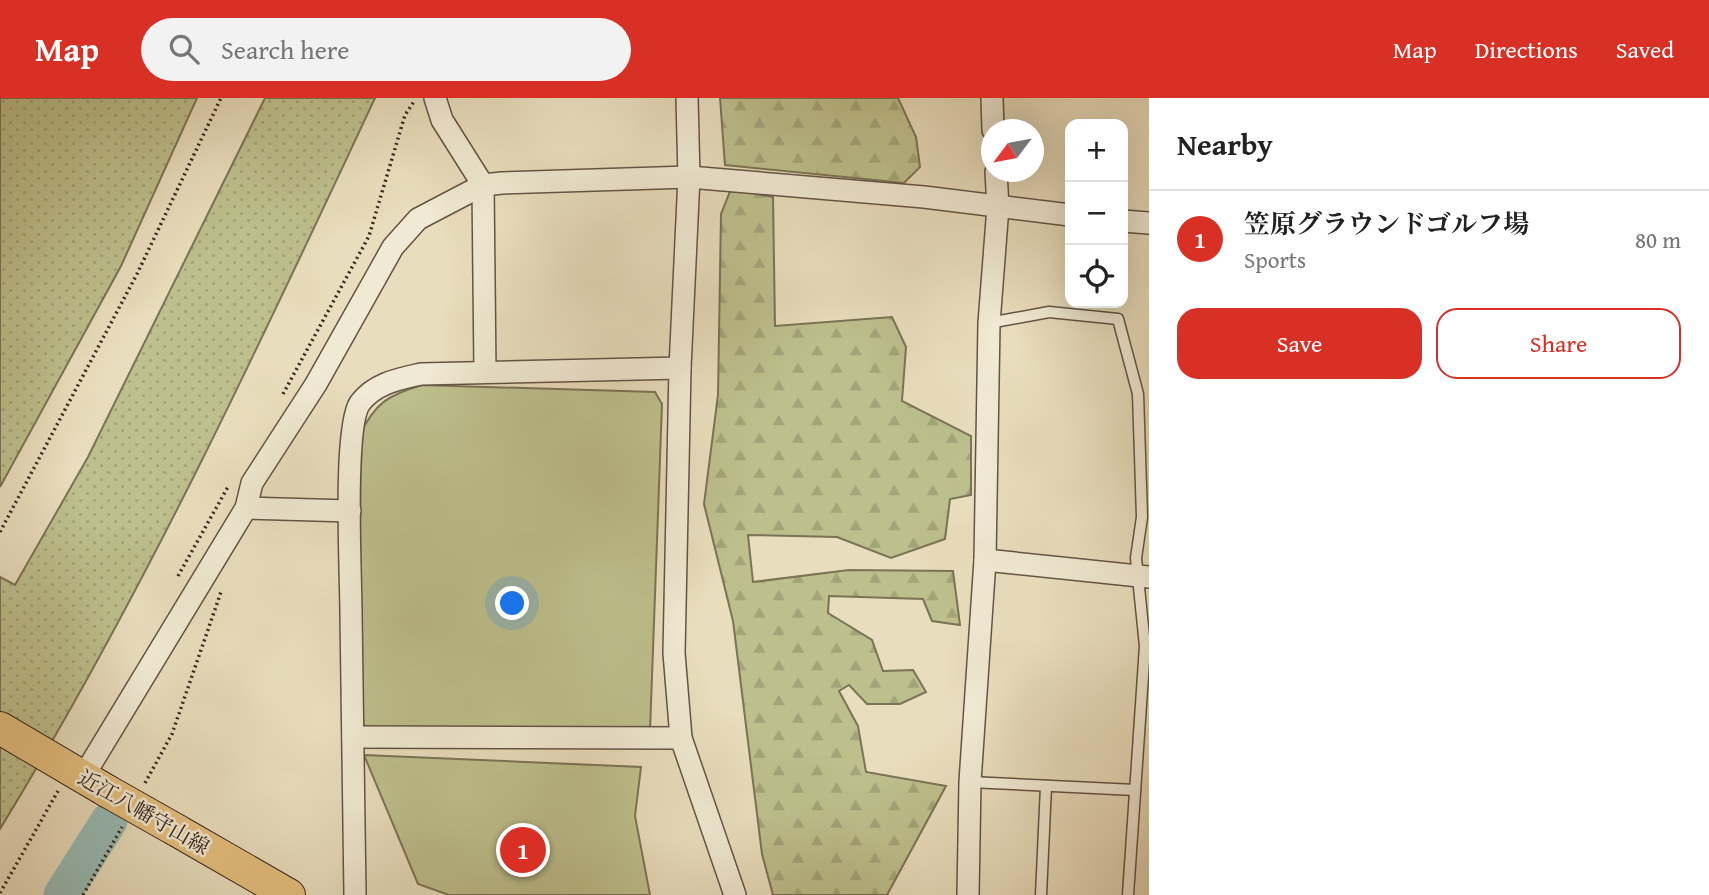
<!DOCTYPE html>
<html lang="en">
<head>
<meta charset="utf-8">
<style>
	:root { --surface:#fff; --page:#f2f2f2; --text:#222; --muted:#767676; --line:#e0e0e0; --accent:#d93025 }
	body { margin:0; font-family:"Gentium Book Plus","Noto Serif JP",serif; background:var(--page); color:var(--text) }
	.controls { position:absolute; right:21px; top:21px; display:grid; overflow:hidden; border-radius:14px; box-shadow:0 7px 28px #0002 }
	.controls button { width:63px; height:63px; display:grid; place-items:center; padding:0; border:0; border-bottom:2px solid var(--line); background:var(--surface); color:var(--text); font:35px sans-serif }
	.compass { position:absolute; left:981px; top:21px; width:63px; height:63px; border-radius:50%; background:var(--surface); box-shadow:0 7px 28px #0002; rotate:238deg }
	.you { position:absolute; left:513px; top:506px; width:24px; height:24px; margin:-18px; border:5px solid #fff; border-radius:50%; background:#1a73e8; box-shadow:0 0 0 10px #1a73e833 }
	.badge { display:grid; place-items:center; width:46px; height:46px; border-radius:50%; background:var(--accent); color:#fff; font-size:23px; font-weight:700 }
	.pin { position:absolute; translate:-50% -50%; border:4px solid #fff; box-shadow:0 2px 7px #0006 }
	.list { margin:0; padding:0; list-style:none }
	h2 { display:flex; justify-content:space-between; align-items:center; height:91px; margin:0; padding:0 28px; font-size:30px }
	h2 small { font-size:23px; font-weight:400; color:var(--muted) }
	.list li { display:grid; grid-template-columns:46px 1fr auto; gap:21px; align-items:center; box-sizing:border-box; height:98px; padding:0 28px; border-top:2px solid var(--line) }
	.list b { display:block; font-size:26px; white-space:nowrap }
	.list p { margin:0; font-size:23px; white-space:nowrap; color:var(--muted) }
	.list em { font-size:23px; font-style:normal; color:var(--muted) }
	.actions { display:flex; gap:14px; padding:21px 28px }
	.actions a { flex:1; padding:16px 0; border:2px solid var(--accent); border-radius:21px; text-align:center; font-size:24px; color:var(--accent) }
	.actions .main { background:var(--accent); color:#fff }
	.icon { flex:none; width:38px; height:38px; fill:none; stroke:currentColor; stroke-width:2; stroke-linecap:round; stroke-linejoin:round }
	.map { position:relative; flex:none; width:1149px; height:797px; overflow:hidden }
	header { display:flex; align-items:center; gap:42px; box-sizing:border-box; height:98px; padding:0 35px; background:var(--accent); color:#fff }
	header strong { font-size:33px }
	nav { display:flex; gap:38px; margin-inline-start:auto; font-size:24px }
	.search { width:490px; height:63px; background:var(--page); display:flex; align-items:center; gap:18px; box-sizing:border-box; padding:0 24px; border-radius:38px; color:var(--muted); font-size:26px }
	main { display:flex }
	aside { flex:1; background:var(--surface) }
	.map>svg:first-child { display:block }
</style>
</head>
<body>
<header>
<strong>Map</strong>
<div class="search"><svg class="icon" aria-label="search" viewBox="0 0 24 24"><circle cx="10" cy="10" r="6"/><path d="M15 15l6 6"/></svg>Search here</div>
<nav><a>Map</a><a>Directions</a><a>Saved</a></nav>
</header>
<main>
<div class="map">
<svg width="1149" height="797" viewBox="0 0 1149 797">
	<defs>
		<pattern id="grass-dots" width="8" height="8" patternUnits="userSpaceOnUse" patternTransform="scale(1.75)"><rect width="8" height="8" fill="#bdbf8c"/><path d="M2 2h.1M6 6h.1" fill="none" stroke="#a3a478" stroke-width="1.8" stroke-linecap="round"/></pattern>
		<pattern id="forest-firs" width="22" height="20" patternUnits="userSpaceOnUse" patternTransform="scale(1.75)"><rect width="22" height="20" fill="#bdbf8c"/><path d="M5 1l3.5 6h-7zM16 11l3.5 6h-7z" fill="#a3a478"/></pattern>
	</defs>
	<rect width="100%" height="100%" fill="#e8ddbc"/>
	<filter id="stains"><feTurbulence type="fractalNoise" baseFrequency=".00286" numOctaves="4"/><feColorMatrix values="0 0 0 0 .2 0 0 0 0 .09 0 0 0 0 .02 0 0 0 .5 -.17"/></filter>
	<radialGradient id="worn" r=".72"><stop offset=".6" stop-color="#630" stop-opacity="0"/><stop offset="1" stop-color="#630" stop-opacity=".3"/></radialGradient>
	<g fill="url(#grass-dots)" stroke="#7a7355" stroke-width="2">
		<polygon points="0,0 197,0 121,168 0,389"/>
		<path d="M265,0H375C259,248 143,497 0,731V479L15,487L88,359Z"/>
	</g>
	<g fill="url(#forest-firs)" stroke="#7a7355" stroke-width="2">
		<polygon points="720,0 898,0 916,39 920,69 904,85 725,67"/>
		<polygon points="731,91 773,99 775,228 892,219 906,249 902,303 971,338 971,397 950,401 945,441 891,460 837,439 748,437 753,484 849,472 953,473 960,527 932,523 923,501 829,498 828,515 872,542 883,573 913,572 926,594 900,606 867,606 849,587 839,593 858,628 866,674 946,688 887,797 773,797 762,756 733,523 704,406 718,297 721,116"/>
	</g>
	<g fill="#bdbf8c" stroke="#7a7355" stroke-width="2">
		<path d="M422,287L655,294L662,306L650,633L370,634L362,625L359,338C375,305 388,297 422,287Z"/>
		<polygon points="364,657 641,669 635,718 650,797 449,797 418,786"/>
	</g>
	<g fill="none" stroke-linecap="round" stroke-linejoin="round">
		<polyline stroke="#98bbb5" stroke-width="37" points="62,797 109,723"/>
		<defs>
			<g id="lane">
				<polyline points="989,225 1049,214 1118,221 1138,296 1142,419 1136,460 1145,548 1128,797"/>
				<polyline points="970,684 1135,692"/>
				<polyline points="1041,797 1046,688"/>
			</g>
			<g id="street">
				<polyline points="435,0 442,22 483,87 485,274"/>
				<polyline points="687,0 689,79 680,270 674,555 681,640 735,797"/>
				<polyline points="992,0 993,32"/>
				<polyline points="1123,123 1149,125"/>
				<polyline points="246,410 350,413"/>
				<polyline points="985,462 1149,479"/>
				<polyline points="353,639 681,640"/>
				<polyline points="83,679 246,410 252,385 316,286 393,149 418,121 483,87 502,85 689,79 924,99 1070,117"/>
				<path d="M355,797C354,703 353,609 351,516C351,479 343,329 360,305C375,285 399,281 421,276L680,270"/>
				<polyline points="968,797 970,684 985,462 989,225 998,109 996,74"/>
			</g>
			<g id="primary">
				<polyline points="0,630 107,693"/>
				<polyline points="176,732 289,797"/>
			</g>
		</defs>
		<use href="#lane" stroke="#635446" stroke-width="13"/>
		<use href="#street" stroke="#635446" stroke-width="24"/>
		<use href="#primary" stroke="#37271e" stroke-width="34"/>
		<g stroke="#37271e" stroke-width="3.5" stroke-dasharray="2 3.5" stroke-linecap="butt">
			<polyline points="283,296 369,138 405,17 415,2"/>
			<polyline points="0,434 137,176 221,0"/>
			<polyline points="178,478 229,387"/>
			<polyline points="145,685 172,636 221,494"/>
			<polyline points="0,795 58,693"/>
			<polyline points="83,797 122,729"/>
		</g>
		<use href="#lane" stroke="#f0e9d3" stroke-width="10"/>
		<use href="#street" stroke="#f0e9d3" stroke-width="21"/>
		<use href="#primary" stroke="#e4be7e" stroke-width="32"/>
		<defs>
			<polyline id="primary-bridge" points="107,693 176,732"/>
		</defs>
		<use href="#primary-bridge" stroke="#37271e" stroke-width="34" stroke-linecap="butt"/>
		<use href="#primary-bridge" stroke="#e4be7e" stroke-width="32"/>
	</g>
	<g text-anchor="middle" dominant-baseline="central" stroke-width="5" stroke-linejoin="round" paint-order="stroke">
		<g font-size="21" fill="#37271e" stroke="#f0e9d3">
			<text transform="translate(144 714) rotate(30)">近江八幡守山線</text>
		</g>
	</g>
	<rect width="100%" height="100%" filter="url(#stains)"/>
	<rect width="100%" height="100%" fill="url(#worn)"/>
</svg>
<div class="controls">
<button>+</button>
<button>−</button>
<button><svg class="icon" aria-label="locate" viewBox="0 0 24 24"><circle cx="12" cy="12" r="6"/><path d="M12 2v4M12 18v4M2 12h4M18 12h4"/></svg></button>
</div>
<svg class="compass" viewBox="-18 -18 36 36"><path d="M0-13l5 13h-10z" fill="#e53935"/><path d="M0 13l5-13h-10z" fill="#767676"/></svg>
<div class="you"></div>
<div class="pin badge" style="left:523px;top:752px">1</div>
</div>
<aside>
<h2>Nearby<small></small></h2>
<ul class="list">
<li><span class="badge">1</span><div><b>笠原グラウンドゴルフ場</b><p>Sports</p></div><em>80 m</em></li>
</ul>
<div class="actions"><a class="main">Save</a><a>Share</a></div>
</aside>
</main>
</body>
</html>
